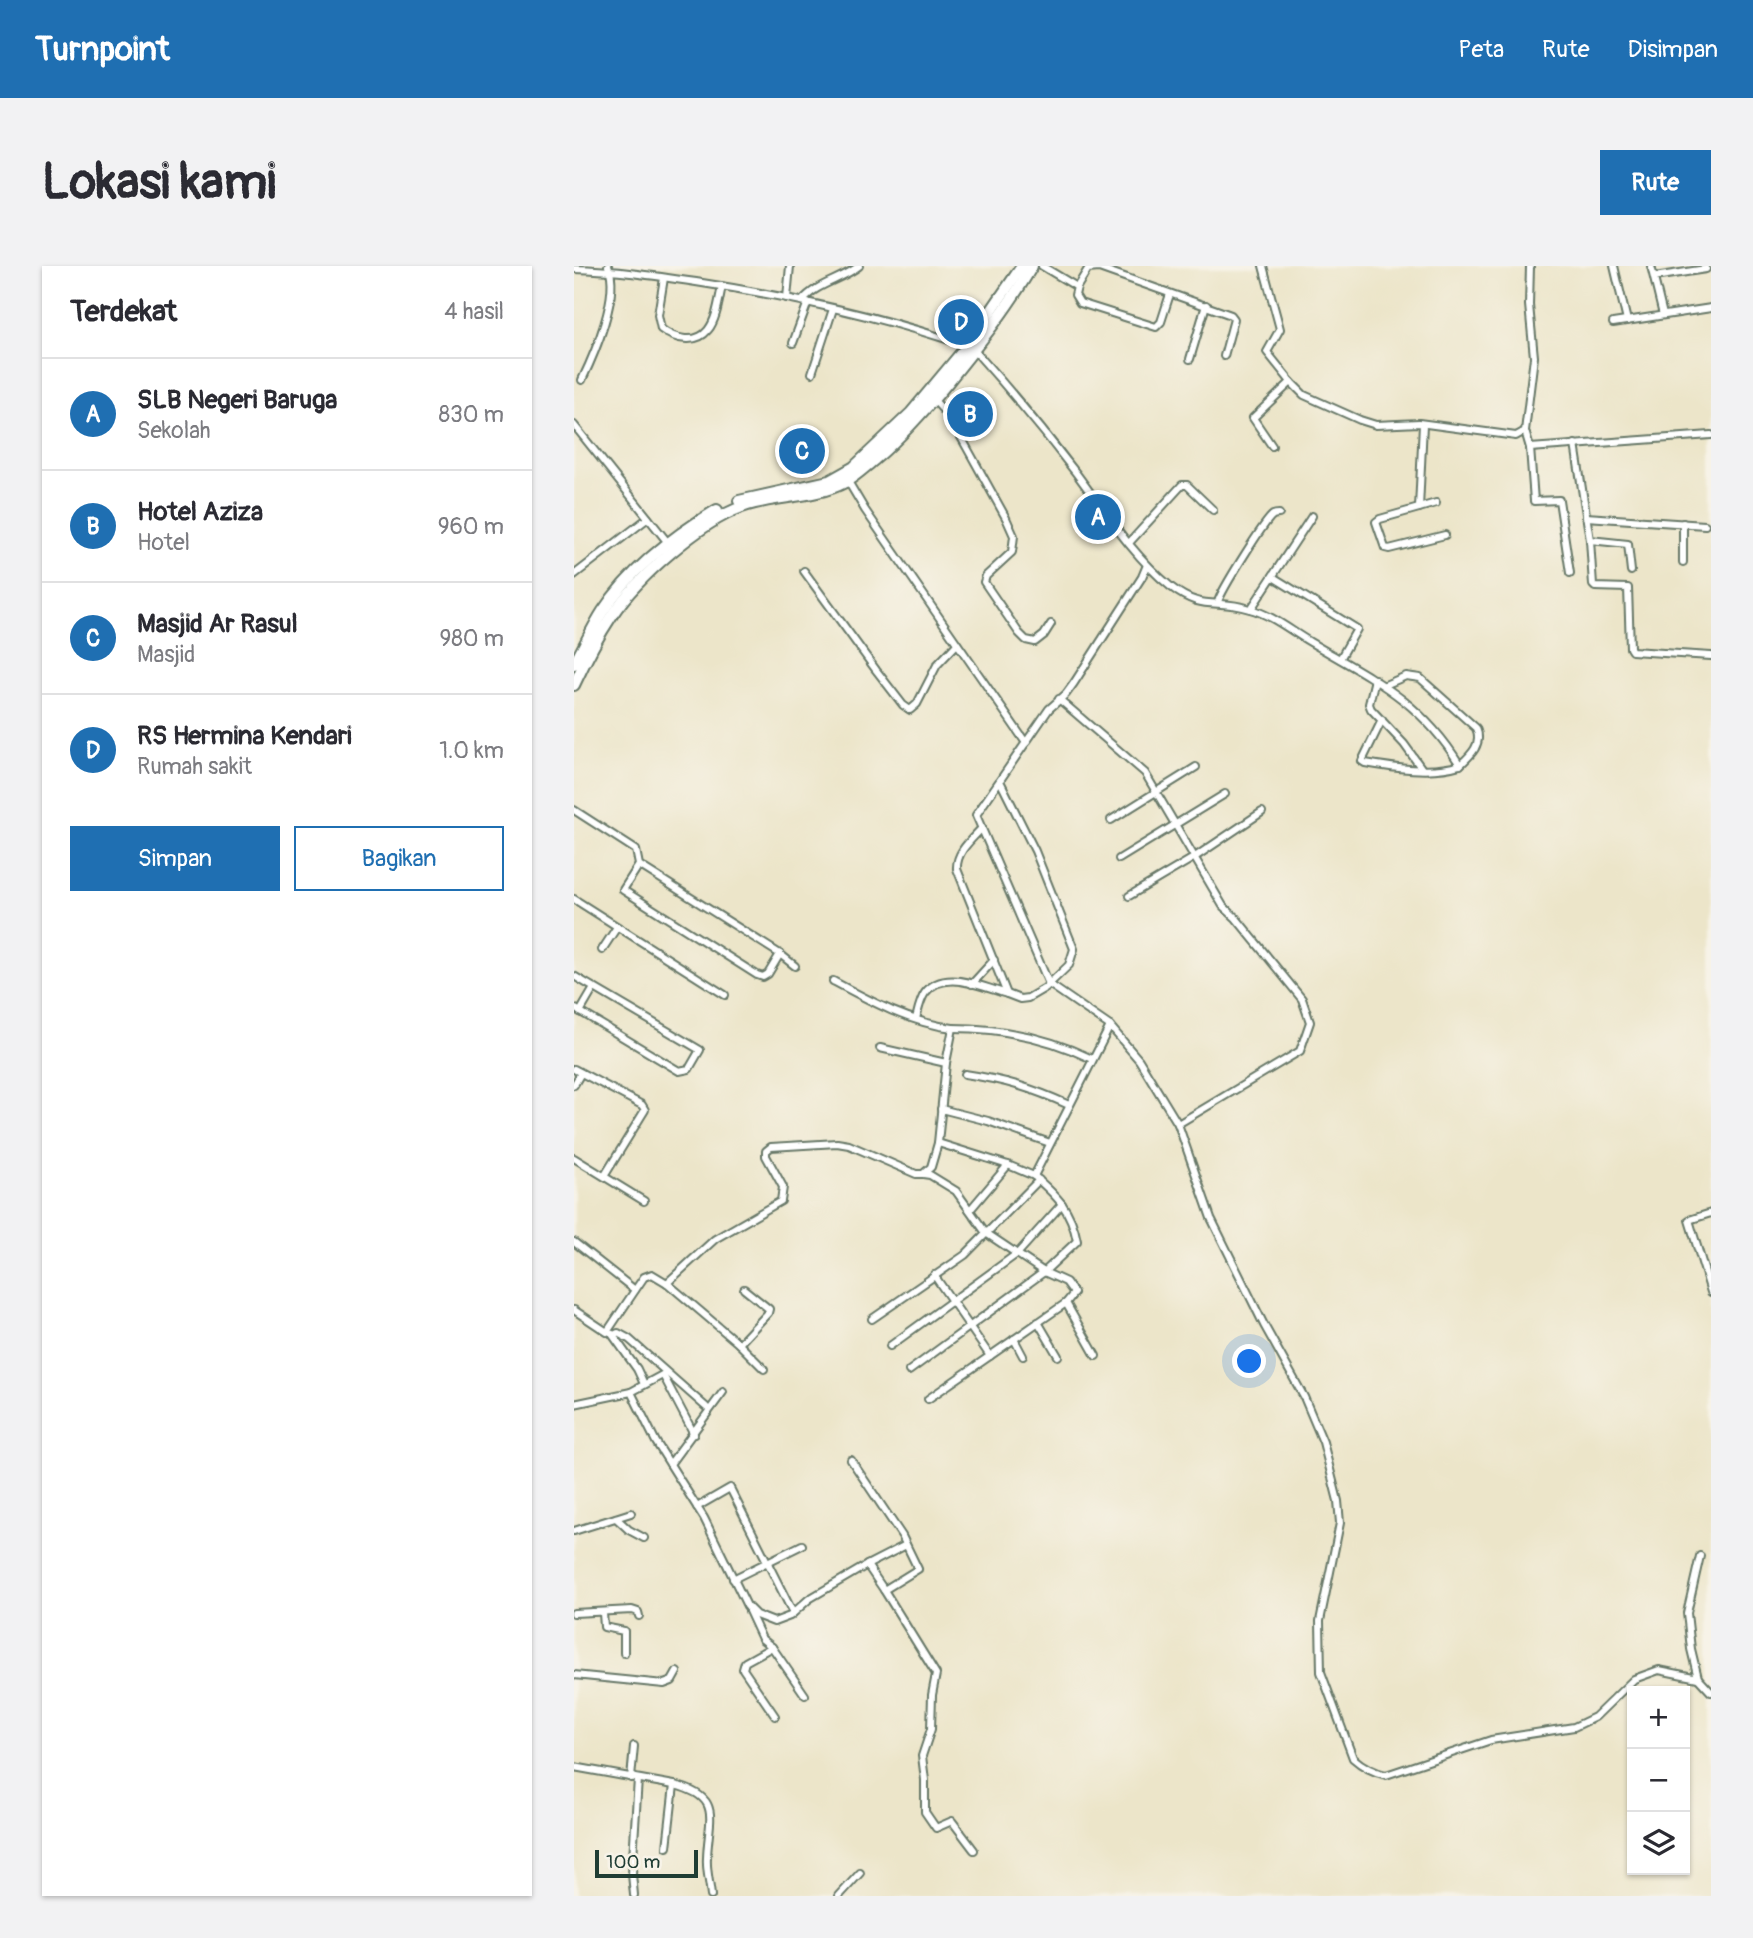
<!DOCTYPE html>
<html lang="id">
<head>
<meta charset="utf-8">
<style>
	:root { --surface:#fff; --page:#f2f2f3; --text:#2b2b33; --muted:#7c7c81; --line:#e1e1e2; --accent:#1f6fb2 }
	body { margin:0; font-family:Pangolin,sans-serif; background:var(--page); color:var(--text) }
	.controls { position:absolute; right:21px; bottom:21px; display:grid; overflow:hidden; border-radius:0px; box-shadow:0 2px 5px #0004 }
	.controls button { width:63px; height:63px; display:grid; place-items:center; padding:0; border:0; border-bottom:2px solid var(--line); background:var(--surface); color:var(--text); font:35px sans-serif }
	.scale { position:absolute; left:21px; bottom:18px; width:103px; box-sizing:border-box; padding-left:7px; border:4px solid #1f3d34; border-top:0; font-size:19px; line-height:24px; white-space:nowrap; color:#1f3d34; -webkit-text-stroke:5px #f7f3e8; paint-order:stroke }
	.you { position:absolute; left:676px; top:1096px; width:24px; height:24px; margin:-18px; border:5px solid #fff; border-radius:50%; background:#1a73e8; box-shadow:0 0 0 10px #1a73e833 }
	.badge { display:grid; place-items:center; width:46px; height:46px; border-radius:50%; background:var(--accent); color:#fff; font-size:23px; font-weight:700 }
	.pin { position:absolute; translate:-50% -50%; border:4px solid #fff; box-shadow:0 2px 7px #0006 }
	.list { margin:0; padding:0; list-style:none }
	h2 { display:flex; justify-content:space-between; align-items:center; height:91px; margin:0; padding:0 28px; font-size:30px }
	h2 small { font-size:23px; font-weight:400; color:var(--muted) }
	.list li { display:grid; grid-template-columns:46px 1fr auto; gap:21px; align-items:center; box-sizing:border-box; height:112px; padding:0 28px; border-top:2px solid var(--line) }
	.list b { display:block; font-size:26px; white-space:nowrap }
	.list p { margin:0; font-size:23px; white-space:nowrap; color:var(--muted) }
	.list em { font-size:23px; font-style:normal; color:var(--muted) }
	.actions { display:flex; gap:14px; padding:21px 28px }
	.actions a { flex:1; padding:16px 0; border:2px solid var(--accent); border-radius:0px; text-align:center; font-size:24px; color:var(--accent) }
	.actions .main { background:var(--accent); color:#fff }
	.icon { flex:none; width:38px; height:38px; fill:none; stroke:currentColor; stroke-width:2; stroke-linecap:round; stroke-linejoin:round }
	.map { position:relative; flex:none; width:1137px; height:1630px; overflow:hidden; border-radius:0px }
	header { display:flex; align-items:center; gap:42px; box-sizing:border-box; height:98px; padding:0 35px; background:var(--accent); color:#fff }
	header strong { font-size:33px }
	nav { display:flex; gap:38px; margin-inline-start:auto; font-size:24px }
	.intro { display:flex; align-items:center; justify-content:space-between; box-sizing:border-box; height:168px; padding:0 42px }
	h1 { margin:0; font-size:49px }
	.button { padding:18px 32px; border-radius:0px; background:var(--accent); color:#fff; font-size:24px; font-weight:700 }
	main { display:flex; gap:42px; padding:0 42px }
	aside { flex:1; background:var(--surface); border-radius:0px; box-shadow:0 2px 5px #0004 }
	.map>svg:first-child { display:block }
</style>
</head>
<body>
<header>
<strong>Turnpoint</strong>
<nav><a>Peta</a><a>Rute</a><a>Disimpan</a></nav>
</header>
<div class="intro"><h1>Lokasi kami</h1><a class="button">Rute</a></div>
<main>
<aside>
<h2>Terdekat<small>4 hasil</small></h2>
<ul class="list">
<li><span class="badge">A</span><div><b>SLB Negeri Baruga</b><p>Sekolah</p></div><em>830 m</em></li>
<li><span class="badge">B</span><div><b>Hotel Aziza</b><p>Hotel</p></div><em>960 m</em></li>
<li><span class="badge">C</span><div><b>Masjid Ar Rasul</b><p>Masjid</p></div><em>980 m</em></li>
<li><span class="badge">D</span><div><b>RS Hermina Kendari</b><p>Rumah sakit</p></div><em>1.0 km</em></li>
</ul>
<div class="actions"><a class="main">Simpan</a><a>Bagikan</a></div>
</aside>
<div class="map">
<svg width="1137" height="1630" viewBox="0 0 1137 1630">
	<rect width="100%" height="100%" fill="#f7f3e8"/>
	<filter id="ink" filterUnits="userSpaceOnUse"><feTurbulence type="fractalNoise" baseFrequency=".0143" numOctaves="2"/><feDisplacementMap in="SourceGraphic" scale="14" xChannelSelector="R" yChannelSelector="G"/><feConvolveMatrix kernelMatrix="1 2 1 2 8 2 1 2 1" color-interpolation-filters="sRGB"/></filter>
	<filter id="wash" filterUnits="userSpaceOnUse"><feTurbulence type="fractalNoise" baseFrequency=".00686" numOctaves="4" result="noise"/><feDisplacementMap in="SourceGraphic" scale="28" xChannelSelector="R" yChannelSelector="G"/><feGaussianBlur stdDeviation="1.57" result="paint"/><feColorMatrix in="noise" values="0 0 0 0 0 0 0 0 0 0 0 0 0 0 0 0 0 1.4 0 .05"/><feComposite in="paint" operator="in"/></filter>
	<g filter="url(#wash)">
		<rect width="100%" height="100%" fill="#ece5c9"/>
	</g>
	<g filter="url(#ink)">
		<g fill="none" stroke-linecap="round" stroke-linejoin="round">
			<defs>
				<g id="street">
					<polyline points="468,0 503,21 514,3 525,2 657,49 660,53 650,90"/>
					<polyline points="689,0 706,63 693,86 717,116 730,129 786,154 802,159 845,157 942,170 951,165 960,91 955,39 956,0"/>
					<polyline points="1040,0 1053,55"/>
					<polyline points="1077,0 1089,49"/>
					<path d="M0,3C41,4 82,10 122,16C214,30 306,50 393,80"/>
					<polyline points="1080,11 1132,3"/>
					<path d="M90,12L84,49L87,63C100,73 122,79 134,64C143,53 145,33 148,20"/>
					<polyline points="503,21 501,29 506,37 582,61 587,56 596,28"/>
					<polyline points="213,32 216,0"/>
					<path d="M228,35C243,17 267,14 285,0"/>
					<polyline points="1039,57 1137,42"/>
					<polyline points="219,77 234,36"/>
					<path d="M400,84C436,124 470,165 502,207C531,246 559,290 597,321C629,346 642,332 676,343C698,349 717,365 736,376C799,413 846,434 886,499C857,508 820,502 791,497L788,495L808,454"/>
					<polyline points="616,93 632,39"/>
					<polyline points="238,107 259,43"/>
					<path d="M8,114C20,89 47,27 34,0"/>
					<polyline points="359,133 377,153 432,252 440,270 438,286 412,310 410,316 445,367 452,374 461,376 470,369 477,358"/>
					<polyline points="849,158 845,242 806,253 802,256 811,282 815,283 871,269"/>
					<polyline points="0,159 95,278"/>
					<polyline points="951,165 956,182 960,235 985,234 996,307"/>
					<polyline points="1001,178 1016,274 1054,278 1057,305"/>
					<polyline points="698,180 679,152 717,116"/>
					<polyline points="956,182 1137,169"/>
					<polyline points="272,212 291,244 452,477"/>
					<polyline points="845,242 862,237"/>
					<polyline points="1012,251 1131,259"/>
					<polyline points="1016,274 1019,319 1021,321 1054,322 1056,382 1058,385 1137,390"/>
					<polyline points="555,277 608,219 613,219 639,244"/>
					<polyline points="1109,296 1109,257"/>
					<polyline points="230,305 302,404 329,439 336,444 343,438 363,399 383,378"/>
					<polyline points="0,309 74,252"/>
					<polyline points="699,311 783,363 766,393"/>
					<path d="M644,336C647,325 691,254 699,249C701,248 703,248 705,248"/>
					<polyline points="677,343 738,250"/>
					<polyline points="801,413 795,438 797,443 830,478 848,503"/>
					<path d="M811,419L832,410L846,412L902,462C909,478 897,489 886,499"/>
					<polyline points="485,433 571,507 649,640 662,652 728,733 736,756 726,785 604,858"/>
					<polyline points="0,544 62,584 65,599 49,624 183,709 189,711 194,708 206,688 65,599"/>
					<polyline points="537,554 622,501"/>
					<path d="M408,562C397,574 382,586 383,603L433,728L446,733L454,732L471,722L495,699L500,683L461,585L426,515"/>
					<polyline points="545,593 651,528"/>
					<polyline points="555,630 621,591 688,546"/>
					<polyline points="0,633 151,729"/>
					<polyline points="28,684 43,661"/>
					<polyline points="206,688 221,700"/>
					<polyline points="0,710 126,784 115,803 105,805 0,742"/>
					<polyline points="398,718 420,694"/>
					<polyline points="6,746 20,722"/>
					<path d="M342,753C344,745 346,734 351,727C369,702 409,721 433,728"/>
					<polyline points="536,760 475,718 402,549 475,443 492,428 500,417 568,311 573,299"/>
					<path d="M379,762C426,762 475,772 518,793"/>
					<polyline points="306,782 372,797"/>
					<polyline points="0,803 68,839 71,844 31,909"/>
					<path d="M391,808C431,814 458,822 495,839"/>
					<polyline points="0,819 7,807"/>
					<polyline points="367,843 414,855 476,877"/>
					<path d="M364,877L434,899L460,910L536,760L565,794L604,858L637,952L690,1059L730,1131L749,1176L764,1235L766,1257L746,1355L747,1406L779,1492C789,1501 799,1506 812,1509L917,1474L1000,1461L1021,1451L1060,1413L1085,1404L1124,1412L1137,1426"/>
					<polyline points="0,892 70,935"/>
					<polyline points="349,908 356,909 382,925 412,967 470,1006 492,1016 500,1027 492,1037 354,1133"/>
					<polyline points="396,944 434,899"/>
					<polyline points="1137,947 1115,954 1137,1026"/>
					<polyline points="0,976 61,1024"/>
					<polyline points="360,1009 416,1090"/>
					<polyline points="93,1017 165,1078 190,1103"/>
					<polyline points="492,1037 522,1090"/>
					<path d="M0,1044L33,1066L70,1011L78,1008L93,1017L141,973L207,935L209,921L192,890V885L197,881L263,877L275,879L342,908H349L357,901L364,877L372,797L379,762C336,757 296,735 259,715"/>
					<polyline points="298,1053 391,989 465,914"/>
					<polyline points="464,1056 484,1090"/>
					<polyline points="38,1068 63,1103 70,1118"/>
					<polyline points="40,1069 44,1067 55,1073 132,1141"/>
					<polyline points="440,1073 449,1090"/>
					<polyline points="165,1078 194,1047 195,1043 170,1023"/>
					<polyline points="316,1080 444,987 488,938"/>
					<path d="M335,1105L470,1006L503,975C497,943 483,930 460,910"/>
					<polyline points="89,1109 120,1168"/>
					<polyline points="57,1126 92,1107"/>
					<polyline points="0,1138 57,1126 82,1176 130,1252 173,1340 182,1349 200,1356 216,1350 235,1333 293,1299 332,1279"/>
					<polyline points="277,1194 328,1270 344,1303 310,1324 362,1408 358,1429 357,1463 348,1490 351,1514 351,1546 362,1562 378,1555 400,1584"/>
					<polyline points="96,1198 149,1126"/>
					<polyline points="123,1241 156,1222 219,1347"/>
					<polyline points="42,1252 55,1264 70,1272"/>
					<polyline points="0,1265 57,1247"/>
					<polyline points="293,1299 310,1324"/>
					<polyline points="159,1313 228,1279"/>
					<polyline points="175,1345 188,1373 198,1381 231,1429"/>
					<polyline points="0,1347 58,1344 64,1346 65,1350"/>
					<polyline points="29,1347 30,1361 50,1365 50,1387"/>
					<polyline points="198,1381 171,1396 169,1403 201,1450"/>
					<polyline points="0,1409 90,1418 98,1415 103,1406"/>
					<polyline points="1124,1412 1117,1383 1113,1347 1126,1290"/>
					<path d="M0,1501L100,1519C150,1531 134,1553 133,1592C132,1604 136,1618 137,1630"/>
					<polyline points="57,1512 60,1480"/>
					<polyline points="93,1581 100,1519"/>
					<polyline points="60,1629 58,1608 64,1513"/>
					<polyline points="265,1630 286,1607"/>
				</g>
				<g id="highway">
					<polyline points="165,235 255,215 280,201 337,147 393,80 448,0"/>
					<path d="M0,398C10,381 18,362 29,345C56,304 101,269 143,244"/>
					<path d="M0,419C11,395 24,370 38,349C63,312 126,256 168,241C201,229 239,233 271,216C282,210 291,201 301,193C328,170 351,144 374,116C404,79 434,42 458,0"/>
				</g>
			</defs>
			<use href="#street" stroke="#677868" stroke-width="10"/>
			<use href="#highway" stroke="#677868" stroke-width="14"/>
			<use href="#street" stroke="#fff" stroke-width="6"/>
			<use href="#highway" stroke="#fff" stroke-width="10"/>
		</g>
	</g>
</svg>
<div class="controls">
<button>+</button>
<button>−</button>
<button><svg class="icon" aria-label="layers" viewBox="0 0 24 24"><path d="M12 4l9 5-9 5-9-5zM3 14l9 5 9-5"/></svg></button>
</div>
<div class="scale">100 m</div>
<div class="you"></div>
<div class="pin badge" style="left:524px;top:251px">A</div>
<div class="pin badge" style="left:396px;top:148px">B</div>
<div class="pin badge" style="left:228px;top:185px">C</div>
<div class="pin badge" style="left:387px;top:56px">D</div>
</div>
</main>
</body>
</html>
